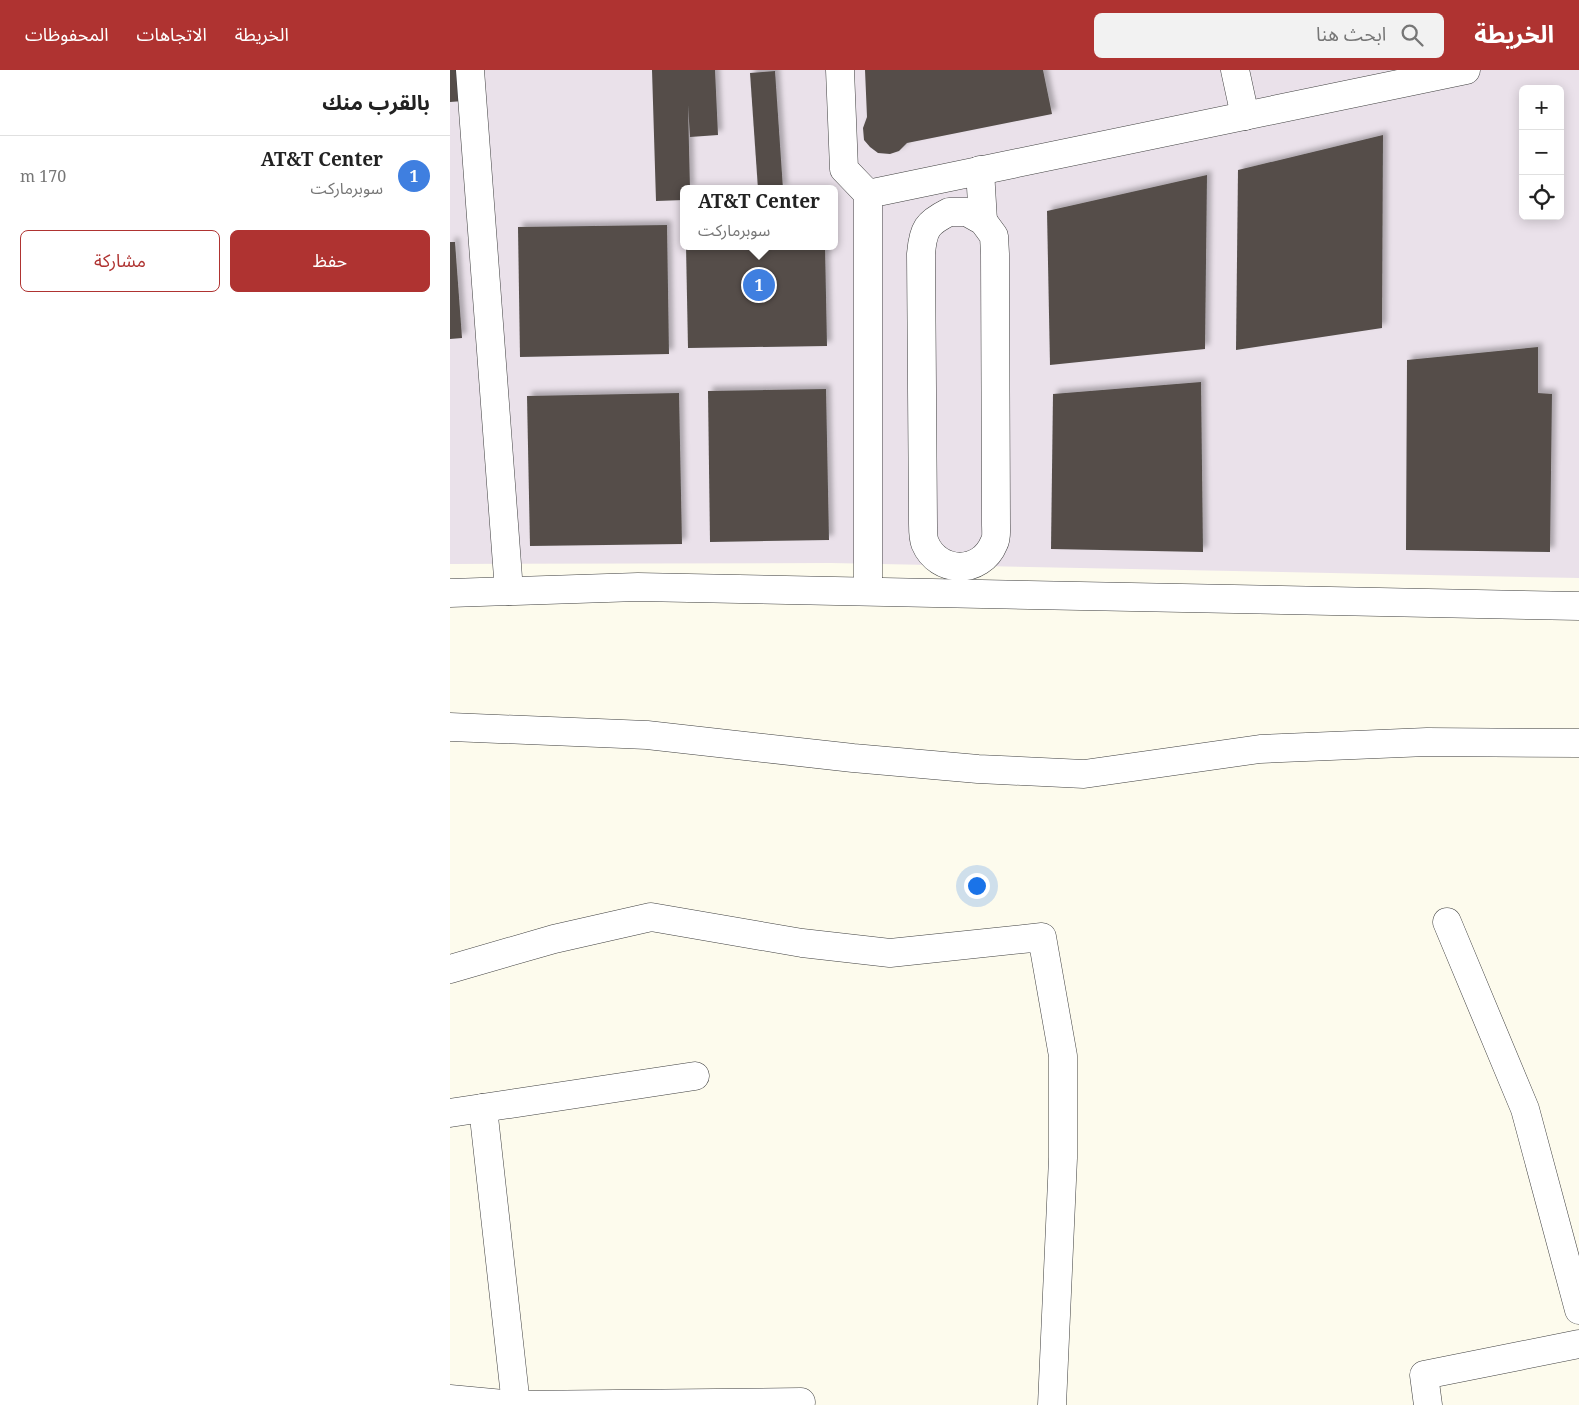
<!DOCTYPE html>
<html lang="ar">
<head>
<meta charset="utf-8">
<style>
	:root { --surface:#fff; --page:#f2f2f2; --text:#222; --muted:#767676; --line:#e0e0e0; --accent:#af3331 }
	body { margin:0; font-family:"Noto Serif","Noto Sans Arabic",serif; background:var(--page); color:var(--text); direction:rtl }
	.controls { position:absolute; right:15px; top:15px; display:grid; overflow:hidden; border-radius:8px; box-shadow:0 2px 12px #0003 }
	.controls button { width:45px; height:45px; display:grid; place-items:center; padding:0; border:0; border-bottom:1px solid var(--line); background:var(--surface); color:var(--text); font:25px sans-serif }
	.you { position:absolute; left:526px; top:815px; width:18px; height:18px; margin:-12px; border:4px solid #fff; border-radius:50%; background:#1a73e8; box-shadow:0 0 0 8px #1a73e833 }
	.badge { display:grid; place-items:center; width:32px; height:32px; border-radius:50%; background:var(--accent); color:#fff; font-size:16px; font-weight:700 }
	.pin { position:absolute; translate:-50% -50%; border:2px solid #fff; box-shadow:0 1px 5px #0006 }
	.popup { position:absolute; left:230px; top:115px; width:158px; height:65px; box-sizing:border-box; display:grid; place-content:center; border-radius:8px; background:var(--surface); filter:drop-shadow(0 1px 4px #0005); font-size:16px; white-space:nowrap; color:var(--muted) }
	.popup b { font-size:19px; color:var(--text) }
	.popup::after { content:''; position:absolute; left:50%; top:100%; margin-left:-10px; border:10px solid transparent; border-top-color:var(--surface) }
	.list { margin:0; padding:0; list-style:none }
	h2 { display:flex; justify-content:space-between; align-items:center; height:65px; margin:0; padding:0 20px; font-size:21px }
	h2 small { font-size:16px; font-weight:400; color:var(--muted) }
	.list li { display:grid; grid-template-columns:32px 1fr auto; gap:15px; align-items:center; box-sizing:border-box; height:80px; padding:0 20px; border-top:1px solid var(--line) }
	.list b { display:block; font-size:19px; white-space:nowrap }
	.list p { margin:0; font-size:16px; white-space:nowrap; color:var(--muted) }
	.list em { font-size:16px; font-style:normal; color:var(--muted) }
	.actions { display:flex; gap:10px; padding:15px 20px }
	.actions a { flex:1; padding:11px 0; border:1px solid var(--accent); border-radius:8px; text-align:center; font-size:18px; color:var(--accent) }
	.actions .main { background:var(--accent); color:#fff }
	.icon { flex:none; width:28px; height:28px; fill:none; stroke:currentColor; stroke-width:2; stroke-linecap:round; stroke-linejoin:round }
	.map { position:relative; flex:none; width:1129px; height:1335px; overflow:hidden; direction:ltr }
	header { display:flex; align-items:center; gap:30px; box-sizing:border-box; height:70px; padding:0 25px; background:var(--accent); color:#fff }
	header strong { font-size:24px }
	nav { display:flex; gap:28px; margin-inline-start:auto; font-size:18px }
	.search { width:350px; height:45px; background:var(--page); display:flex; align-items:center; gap:12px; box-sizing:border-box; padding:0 18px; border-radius:8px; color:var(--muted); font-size:19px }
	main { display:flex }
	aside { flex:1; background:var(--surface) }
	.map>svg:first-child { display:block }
</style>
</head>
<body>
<header>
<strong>الخريطة</strong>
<div class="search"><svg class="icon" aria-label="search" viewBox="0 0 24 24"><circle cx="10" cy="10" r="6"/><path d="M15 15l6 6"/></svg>ابحث هنا</div>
<nav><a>الخريطة</a><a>الاتجاهات</a><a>المحفوظات</a></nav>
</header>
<main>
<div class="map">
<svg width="1129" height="1335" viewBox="0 0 1129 1335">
	<defs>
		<filter id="shadow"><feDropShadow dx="4.5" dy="-4.5" stdDeviation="2.5" flood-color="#0004"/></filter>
	</defs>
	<rect width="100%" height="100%" fill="#fdfbed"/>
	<path fill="#eae1ea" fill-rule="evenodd" d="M0,0H1129V508L381,493L0,494ZM1073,19H1110V146H1073ZM234,119H384V176H234Z"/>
	<g fill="#544e4a" filter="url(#shadow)">
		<polygon points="0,0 11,0 13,31 0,32"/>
		<polygon points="202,0 265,0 268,65 240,67 238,35 240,119 234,119 234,130 206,131"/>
		<polygon points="415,0 593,0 602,44 457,73 449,81 440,84 428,83 420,77 414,70 413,58 417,47"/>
		<polygon points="325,1 333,119 308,119 300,3"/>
		<polygon points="933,65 932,258 786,280 788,100"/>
		<polygon points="757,105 755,279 600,295 597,141"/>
		<polygon points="217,155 219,284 70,287 68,157"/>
		<polygon points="0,172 5,172 12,268 0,269"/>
		<polygon points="236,176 375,176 377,276 238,278"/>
		<polygon points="1088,277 1088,323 1102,324 1100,482 956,480 957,290"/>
		<polygon points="751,312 753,482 601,479 603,324"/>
		<polygon points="376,319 379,470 260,472 258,321"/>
		<polygon points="229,323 232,474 80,476 77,326"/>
	</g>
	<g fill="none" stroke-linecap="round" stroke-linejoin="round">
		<defs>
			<g id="minor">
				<polyline points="20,0 59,521"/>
				<polyline points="390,0 394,99 418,124 418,521"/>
				<polyline points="785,0 795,46"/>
				<polyline points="530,100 533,151"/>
				<polyline points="418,124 1016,0"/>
				<path d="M499,142H517L533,151L544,166L545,184L546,454C546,460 547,468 544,473C531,505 488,504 475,473C473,468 473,460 473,454L471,184C473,159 477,153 499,142Z"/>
				<polyline points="0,523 188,517 1129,536"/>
				<polyline points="0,657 197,665 403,688 528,699 634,704 810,679 977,672 1129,673"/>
				<polyline points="997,852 1075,1039 1129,1240"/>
				<polyline points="0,899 104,869 201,847 352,873 440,883 592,867 613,986 613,1088 602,1335"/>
				<polyline points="33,1038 66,1335"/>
				<polyline points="0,1043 245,1006"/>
				<polyline points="0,1329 66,1335 351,1332"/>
				<polyline points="978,1335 974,1305 1129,1274"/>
			</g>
		</defs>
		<use href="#minor" stroke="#3f3f3f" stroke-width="29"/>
		<use href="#minor" stroke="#fff" stroke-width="28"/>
	</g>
</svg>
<div class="controls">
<button>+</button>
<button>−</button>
<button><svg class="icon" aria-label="locate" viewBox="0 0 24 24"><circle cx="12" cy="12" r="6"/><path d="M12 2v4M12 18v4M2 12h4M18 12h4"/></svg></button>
</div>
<div class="you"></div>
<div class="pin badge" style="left:309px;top:215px;background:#3f7fe0">1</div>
<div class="popup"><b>AT&amp;T Center</b>سوبرماركت</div>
</div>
<aside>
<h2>بالقرب منك<small></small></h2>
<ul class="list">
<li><span class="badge" style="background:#3f7fe0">1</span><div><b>AT&amp;T Center</b><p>سوبرماركت</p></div><em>170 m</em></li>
</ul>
<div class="actions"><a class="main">حفظ</a><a>مشاركة</a></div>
</aside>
</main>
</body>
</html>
